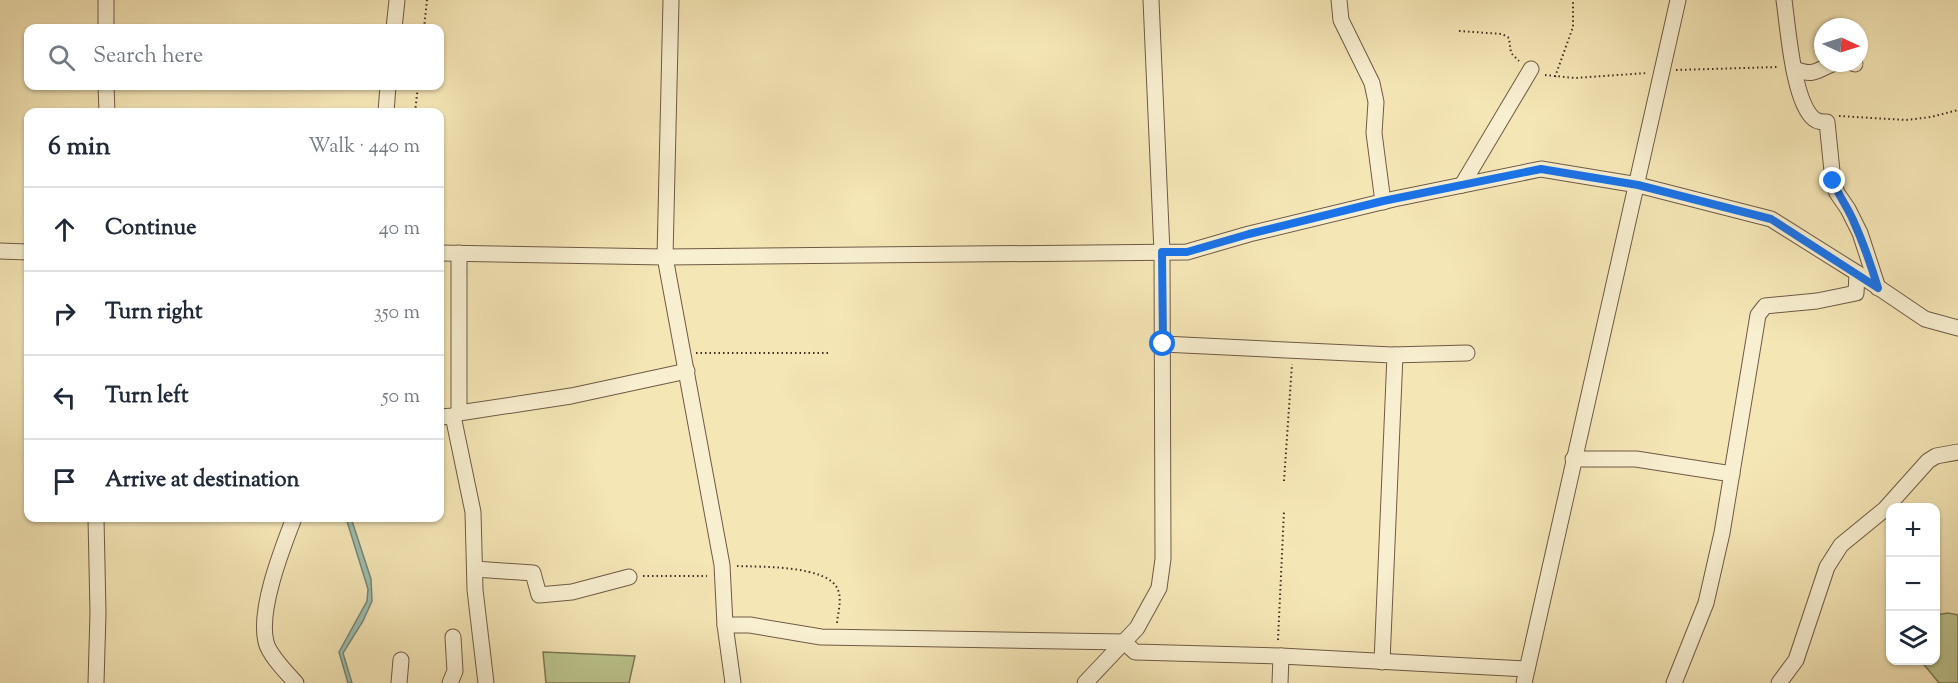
<!DOCTYPE html>
<html lang="en">
<head>
<meta charset="utf-8">
<style>
	:root { --surface:#fff; --page:#f2f2f3; --text:#1f2937; --muted:#747a83; --line:#e0e1e3 }
	body { margin:0; font-family:"Sorts Mill Goudy",serif; background:var(--page); color:var(--text) }
	.controls { position:absolute; right:18px; bottom:18px; display:grid; overflow:hidden; border-radius:12px; box-shadow:0 2px 4px #0004 }
	.controls button { width:54px; height:54px; display:grid; place-items:center; padding:0; border:0; border-bottom:2px solid var(--line); background:var(--surface); color:var(--text); font:30px sans-serif }
	.compass { position:absolute; left:1814px; top:18px; width:54px; height:54px; border-radius:50%; background:var(--surface); box-shadow:0 2px 4px #0004; rotate:94deg }
	.stop { position:absolute; width:18px; height:18px; margin:-14px; border:4px solid #1a73e8; border-radius:50%; background:#fff }
	.stop.end { background:#1a73e8; border-color:#fff; box-shadow:0 2px 6px #0008 }
	.list { margin:0; padding:0; list-style:none }
	h2 { display:flex; justify-content:space-between; align-items:center; height:78px; margin:0; padding:0 24px; font-size:26px }
	h2 small { font-size:20px; font-weight:400; color:var(--muted) }
	.list li { display:grid; grid-template-columns:39px 1fr auto; gap:18px; align-items:center; box-sizing:border-box; height:84px; padding:0 24px; border-top:2px solid var(--line) }
	.list b { display:block; font-size:22px; white-space:nowrap }
	.list em { font-size:20px; font-style:normal; color:var(--muted) }
	.icon { flex:none; width:33px; height:33px; fill:none; stroke:currentColor; stroke-width:2; stroke-linecap:round; stroke-linejoin:round }
	.map { position:relative; flex:none; width:1958px; height:683px; overflow:hidden }
	.search { position:absolute; background:var(--surface); box-shadow:0 2px 4px #0004; left:24px; top:24px; width:420px; height:66px; display:flex; align-items:center; gap:15px; box-sizing:border-box; padding:0 21px; border-radius:12px; color:var(--muted); font-size:22px }
	.panel { position:absolute; background:var(--surface); box-shadow:0 2px 4px #0004; left:24px; top:108px; width:420px; height:414px; border-radius:12px }
	.map>svg:first-child { display:block }
</style>
</head>
<body>
<div class="map">
<svg width="1958" height="683" viewBox="0 0 1958 683">
	<rect width="100%" height="100%" fill="#f5e6b6"/>
	<filter id="stains"><feTurbulence type="fractalNoise" baseFrequency=".00333" numOctaves="4"/><feColorMatrix values="0 0 0 0 .2 0 0 0 0 .09 0 0 0 0 .02 0 0 0 .5 -.17"/></filter>
	<radialGradient id="worn" r=".72"><stop offset=".6" stop-color="#630" stop-opacity="0"/><stop offset="1" stop-color="#630" stop-opacity=".3"/></radialGradient>
	<g fill="#bcc58e" stroke="#7f7858" stroke-width="1.5">
		<polygon points="1948,613 1958,615 1958,683 1939,683 1921,661 1936,660 1936,615"/>
		<polygon points="543,652 635,656 629,683 546,683"/>
	</g>
	<polygon fill="#9cbfb0" stroke="#788477" stroke-width="1.5" points="346,518 351,518 371,579 372,601 363,621 343,653 352,683 348,683 339,652 367,601 368,589"/>
	<g fill="none" stroke-linecap="round" stroke-linejoin="round">
		<defs>
			<g id="minor">
				<polyline points="106,0 106,28"/>
				<polyline points="671,0 665,257 722,565 725,625 733,683"/>
				<polyline points="1339,0 1341,20 1372,83 1376,102 1374,133 1383,202"/>
				<path d="M1784,0C1788,27 1793,102 1814,119C1818,122 1822,122 1827,122L1833,181L1837,193L1848,209L1860,233L1878,288"/>
				<polyline points="394,28 397,0"/>
				<polyline points="1852,63 1855,64"/>
				<path d="M1794,69C1816,77 1815,70 1835,63"/>
				<polyline points="106,86 107,112"/>
				<polyline points="386,112 388,86"/>
				<polyline points="1462,185 1531,69"/>
				<polyline points="0,251 28,252"/>
				<polyline points="440,253 665,257 1187,252 1249,234 1394,199 1541,169 1638,185 1771,219 1857,273 1925,319 1958,328"/>
				<polyline points="459,253 459,413"/>
				<polyline points="1163,344 1392,355 1467,353"/>
				<polyline points="453,416 473,512 475,590 486,683"/>
				<polyline points="440,417 453,416 459,413 571,396 687,371"/>
				<polyline points="1573,459 1636,459 1732,474"/>
				<path d="M294,518C282,549 258,610 266,642C269,655 287,673 296,683"/>
				<polyline points="475,569 533,573 539,595 572,592 629,577"/>
				<polyline points="725,625 750,625 821,637 1124,642 1135,652 1281,656 1527,669"/>
				<polyline points="1382,662 1395,355"/>
				<polyline points="96,683 98,613 96,518"/>
				<polyline points="399,683 401,660"/>
				<polyline points="450,683 455,671 453,637"/>
				<polyline points="1085,683 1137,628 1159,588 1163,559 1162,252 1151,0"/>
				<polyline points="1280,683 1281,656"/>
				<polyline points="1524,683 1678,0"/>
				<polyline points="1674,683 1706,603 1722,533 1758,315 1765,306 1817,301 1856,293 1857,273"/>
				<polyline points="1779,683 1796,660 1827,567 1841,545 1885,509 1928,461 1936,456 1958,452"/>
			</g>
		</defs>
		<use href="#minor" stroke="#6f5a46" stroke-width="17"/>
		<g stroke="#422b21" stroke-width="2" stroke-dasharray="1.5 3" stroke-linecap="butt">
			<polyline points="424,28 427,0"/>
			<polyline points="1459,31 1502,34 1509,38 1511,53 1519,61"/>
			<polyline points="1676,70 1778,67"/>
			<polyline points="1545,75 1575,78 1647,73"/>
			<polyline points="1555,77 1573,27 1573,0"/>
			<polyline points="415,112 418,86"/>
			<polyline points="1839,116 1906,120 1931,117 1958,110"/>
			<polyline points="696,353 828,353"/>
			<polyline points="1284,481 1292,364"/>
			<path d="M737,566C760,567 829,565 838,590C842,600 838,612 837,623"/>
			<polyline points="643,576 707,576"/>
			<polyline points="1278,640 1284,511"/>
		</g>
		<use href="#minor" stroke="#f8efd0" stroke-width="15"/>
	</g>
	<g fill="none" stroke-linecap="round" stroke-linejoin="round">
		<path stroke="#1a73e8" stroke-width="8" d="M1163,344L1162,252H1187L1249,234L1383,201L1541,169L1638,185L1771,219L1878,288C1871,265 1863,242 1853,220C1847,206 1838,195 1833,181"/>
	</g>
	<rect width="100%" height="100%" filter="url(#stains)"/>
	<rect width="100%" height="100%" fill="url(#worn)"/>
</svg>
<div class="controls">
<button>+</button>
<button>−</button>
<button><svg class="icon" aria-label="layers" viewBox="0 0 24 24"><path d="M12 4l9 5-9 5-9-5zM3 14l9 5 9-5"/></svg></button>
</div>
<svg class="compass" viewBox="-18 -18 36 36"><path d="M0-13l5 13h-10z" fill="#e53935"/><path d="M0 13l5-13h-10z" fill="#747a83"/></svg>
<div class="stop" style="left:1163px;top:344px"></div>
<div class="stop end" style="left:1833px;top:181px"></div>
<div class="search"><svg class="icon" aria-label="search" viewBox="0 0 24 24"><circle cx="10" cy="10" r="6"/><path d="M15 15l6 6"/></svg>Search here</div>
<section class="panel">
<h2>6 min<small>Walk · 440 m</small></h2>
<ul class="list">
<li><svg class="icon" aria-label="ahead" viewBox="0 0 24 24"><path d="M12 20V5M6 11l6-6 6 6"/></svg><div><b>Continue</b></div><em>40 m</em></li>
<li><svg class="icon" aria-label="right" viewBox="0 0 24 24"><path d="M7 20v-9h11M14 6l5 5-5 5"/></svg><div><b>Turn right</b></div><em>350 m</em></li>
<li><svg class="icon" aria-label="left" viewBox="0 0 24 24"><path d="M17 20v-9H6M10 6l-5 5 5 5"/></svg><div><b>Turn left</b></div><em>50 m</em></li>
<li><svg class="icon" aria-label="arrive" viewBox="0 0 24 24"><path d="M6 21V4h12l-3 4 3 4H6"/></svg><div><b>Arrive at destination</b></div></li>
</ul>
</section>
</div>
</body>
</html>
